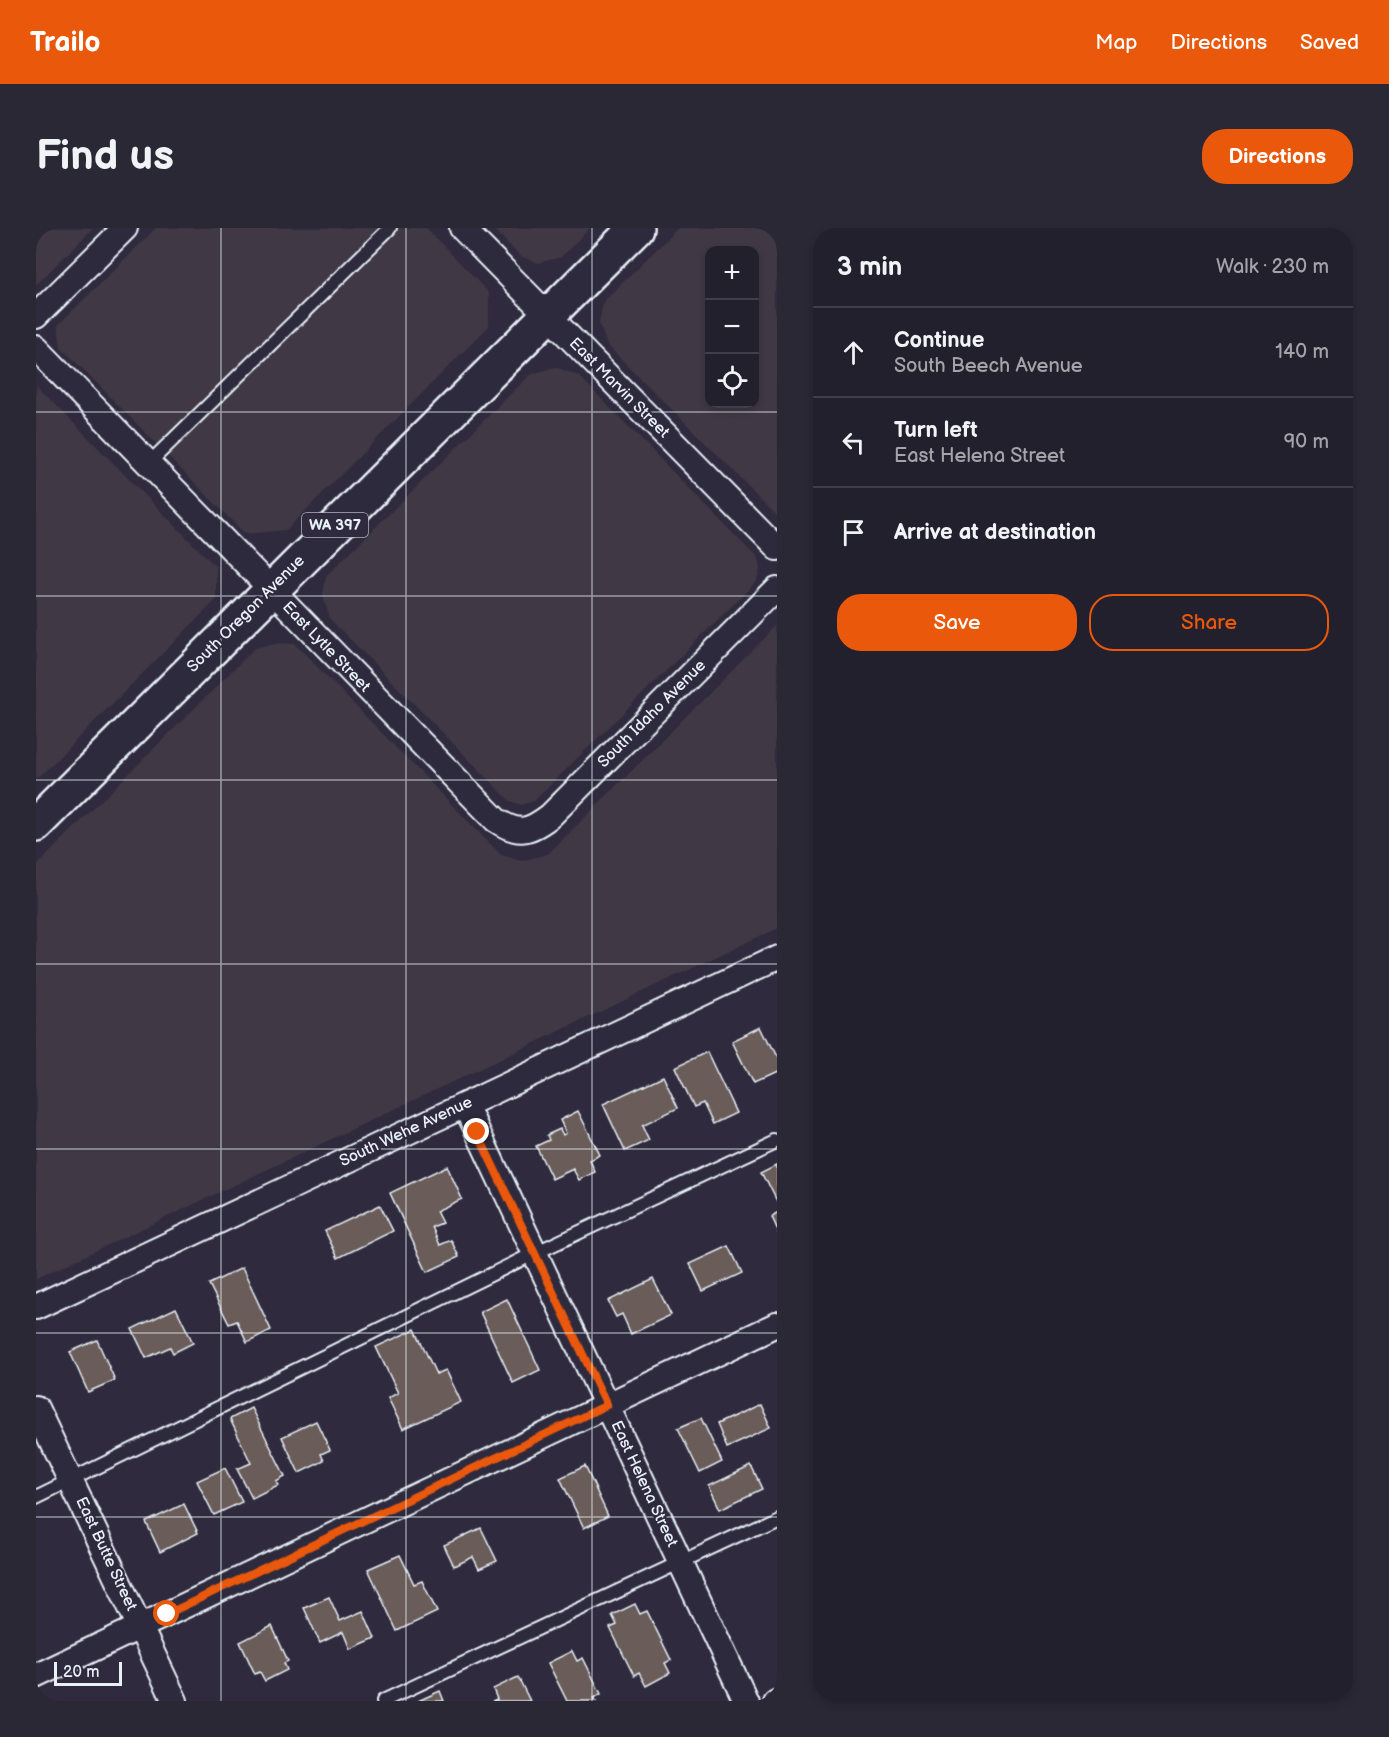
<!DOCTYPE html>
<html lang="en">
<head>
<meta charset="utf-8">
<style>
	:root { --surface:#23202e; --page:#2b2836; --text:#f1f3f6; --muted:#a3a3aa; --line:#403e4a; --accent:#ea580c }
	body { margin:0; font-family:"Balsamiq Sans",sans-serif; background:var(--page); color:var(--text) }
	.controls { position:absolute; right:18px; top:18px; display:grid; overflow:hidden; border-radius:12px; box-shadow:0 3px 9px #0003 }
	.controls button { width:54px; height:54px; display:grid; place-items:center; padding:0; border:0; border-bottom:2px solid var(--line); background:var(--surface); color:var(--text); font:30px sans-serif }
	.scale { position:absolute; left:18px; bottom:15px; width:68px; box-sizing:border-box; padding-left:6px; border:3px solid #e8f1f8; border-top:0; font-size:16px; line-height:21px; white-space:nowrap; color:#e8f1f8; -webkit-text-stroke:4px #2f2a3d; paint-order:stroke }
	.stop { position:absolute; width:18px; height:18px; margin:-14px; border:4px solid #ea580c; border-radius:50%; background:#fff }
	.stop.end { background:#ea580c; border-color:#fff; box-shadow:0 2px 6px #0008 }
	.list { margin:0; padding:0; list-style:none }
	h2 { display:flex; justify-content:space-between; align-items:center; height:78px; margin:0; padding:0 24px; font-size:26px }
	h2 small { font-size:20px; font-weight:400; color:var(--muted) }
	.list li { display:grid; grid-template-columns:39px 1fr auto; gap:18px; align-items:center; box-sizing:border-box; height:90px; padding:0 24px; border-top:2px solid var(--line) }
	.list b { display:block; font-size:22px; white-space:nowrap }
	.list p { margin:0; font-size:20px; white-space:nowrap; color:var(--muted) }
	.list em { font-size:20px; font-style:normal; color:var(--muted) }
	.actions { display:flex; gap:12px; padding:18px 24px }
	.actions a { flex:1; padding:14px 0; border:2px solid var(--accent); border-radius:24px; text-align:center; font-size:21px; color:var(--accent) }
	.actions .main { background:var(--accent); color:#fff }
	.icon { flex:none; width:33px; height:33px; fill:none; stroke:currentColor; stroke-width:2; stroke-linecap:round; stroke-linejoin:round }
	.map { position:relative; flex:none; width:741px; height:1473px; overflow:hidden; border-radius:24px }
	header { display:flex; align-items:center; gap:36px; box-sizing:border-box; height:84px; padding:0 30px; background:var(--accent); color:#fff }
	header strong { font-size:28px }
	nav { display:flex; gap:33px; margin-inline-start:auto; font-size:21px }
	.intro { display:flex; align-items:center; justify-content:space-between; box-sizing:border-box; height:144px; padding:0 36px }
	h1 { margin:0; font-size:42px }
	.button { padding:15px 27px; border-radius:24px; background:var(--accent); color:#fff; font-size:21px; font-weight:700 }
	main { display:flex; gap:36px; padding:0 36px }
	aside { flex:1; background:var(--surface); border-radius:24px; box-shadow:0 3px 9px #0003 }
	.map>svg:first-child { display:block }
</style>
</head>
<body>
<header>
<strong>Trailo</strong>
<nav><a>Map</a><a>Directions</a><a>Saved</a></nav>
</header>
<div class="intro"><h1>Find us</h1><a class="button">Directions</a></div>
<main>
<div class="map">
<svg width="741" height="1473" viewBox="0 0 741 1473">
	<rect width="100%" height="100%" fill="#2f2a3d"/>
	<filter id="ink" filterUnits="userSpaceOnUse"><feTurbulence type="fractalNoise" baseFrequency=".0167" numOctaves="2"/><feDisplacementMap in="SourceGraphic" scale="12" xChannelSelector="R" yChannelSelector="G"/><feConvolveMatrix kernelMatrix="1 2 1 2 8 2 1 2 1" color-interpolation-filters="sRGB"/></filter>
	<g filter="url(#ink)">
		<g fill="#413945" fill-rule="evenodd">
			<polygon points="0,0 57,0 0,57"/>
			<polygon points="120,0 390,0 453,65 453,98 250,302 209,306 25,119 22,97"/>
			<polygon points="457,0 554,0 525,29 502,35 484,28"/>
			<path d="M642,0H741V286L571,117L563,96L567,74ZM674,22H718V176H674Z"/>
			<polygon points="519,139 543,148 722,331 724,342 721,353 498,573 485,577 474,573 294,391 287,368 290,348 494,147"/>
			<polygon points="0,157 180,339 180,372 0,552"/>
			<polygon points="741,398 741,700 0,1051 0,638 219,420 239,415 259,416 465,627 485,633 512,626"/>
		</g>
		<g fill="#6a5b58" stroke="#e8f1f8" stroke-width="1.5">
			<polygon points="725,799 741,832 741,845 717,856 696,813"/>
			<polygon points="671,824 700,885 677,896 667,875 658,879 639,839"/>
			<polygon points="627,848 642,880 606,897 613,912 589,923 567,876"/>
			<polygon points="542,883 564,927 554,932 559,944 543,952 537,941 516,951 500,918 513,912 511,907 524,901 527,907 530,905 524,892"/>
			<polygon points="741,936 741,976 725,944"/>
			<polygon points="411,938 426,971 400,983 406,995 396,999 404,1017 415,1012 423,1029 391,1044 354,965"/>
			<polygon points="344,977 357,1003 302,1030 289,1003"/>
			<polygon points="741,984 741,1006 733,988"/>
			<polygon points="693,1018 706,1045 667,1063 654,1036"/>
			<polygon points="206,1040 235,1102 211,1114 201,1093 193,1096 173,1056"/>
			<polygon points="617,1051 635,1087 595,1106 586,1086 580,1089 572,1073"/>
			<polygon points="471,1071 504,1142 477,1155 444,1084"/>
			<polygon points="140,1080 157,1115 137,1125 134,1119 110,1130 96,1101"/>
			<polygon points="379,1101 400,1146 410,1142 425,1174 367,1201 352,1170 362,1165 340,1119"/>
			<polygon points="61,1112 79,1152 52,1164 34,1124"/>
			<polygon points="724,1176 735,1200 691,1220 681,1196"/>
			<polygon points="215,1180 249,1248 240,1253 242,1257 216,1270 201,1241 215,1235 194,1191"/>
			<polygon points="665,1190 686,1234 664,1245 642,1200"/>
			<polygon points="280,1193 294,1222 285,1226 288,1233 263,1245 246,1209"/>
			<polygon points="549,1238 572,1288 548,1300 524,1250"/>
			<polygon points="715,1238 726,1261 684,1281 673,1258"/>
			<polygon points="189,1240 206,1274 178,1287 161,1253"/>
			<polygon points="148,1276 162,1305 124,1324 110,1294"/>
			<polygon points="445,1300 461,1333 443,1341 437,1329 418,1338 408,1317"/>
			<polygon points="364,1327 378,1356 386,1353 401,1384 361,1403 332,1341"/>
			<polygon points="293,1369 304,1393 327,1383 339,1410 314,1421 307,1404 284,1415 268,1380"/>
			<polygon points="599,1376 604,1386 611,1383 635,1432 629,1435 634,1445 610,1458 603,1445 598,1448 574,1400 581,1397 576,1387"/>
			<polygon points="236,1398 252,1433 248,1435 251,1442 229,1453 224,1444 219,1446 204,1414"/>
			<polygon points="536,1423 541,1433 547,1430 565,1466 558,1470 560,1473 531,1473 512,1435"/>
			<polygon points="482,1449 494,1473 456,1473 461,1471 457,1461"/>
			<polygon points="404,1463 408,1473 382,1473"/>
		</g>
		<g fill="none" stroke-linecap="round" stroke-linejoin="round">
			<defs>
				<g id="lane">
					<polyline points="111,237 354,0"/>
					<polyline points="0,1269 499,1025 741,912"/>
					<polyline points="347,1473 741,1289"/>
				</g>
				<g id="street">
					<polyline points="426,0 741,320"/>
					<polyline points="0,88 89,0"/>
					<path d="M0,120L460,592C482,607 493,604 514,588L741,361"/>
					<polyline points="429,877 710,1473"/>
					<polyline points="0,1079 741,730"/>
					<polyline points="0,1180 139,1473"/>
					<polyline points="0,1448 741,1097"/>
					<polyline points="739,1473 741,1472"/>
				</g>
				<polyline id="primary" points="0,596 600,0"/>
			</defs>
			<use href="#lane" stroke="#e8f1f8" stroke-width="16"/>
			<use href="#street" stroke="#e8f1f8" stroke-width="28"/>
			<use href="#primary" stroke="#e8f1f8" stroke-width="38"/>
			<use href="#lane" stroke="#2f2a3d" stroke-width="12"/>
			<use href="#street" stroke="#2f2a3d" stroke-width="24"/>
			<use href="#primary" stroke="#2f2a3d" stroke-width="33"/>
		</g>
	</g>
	<g fill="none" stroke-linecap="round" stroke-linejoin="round" filter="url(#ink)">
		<polyline stroke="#ea580c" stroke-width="8" points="131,1386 571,1177 441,904"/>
	</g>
	<path fill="none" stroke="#e8f1f8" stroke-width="1.5" stroke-opacity="0.55" d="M185,0V1473M370,0V1473M556,0V1473M0,184H741M0,368H741M0,552H741M0,736H741M0,921H741M0,1105H741M0,1289H741"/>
	<g text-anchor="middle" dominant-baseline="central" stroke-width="4.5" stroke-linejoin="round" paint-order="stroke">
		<rect fill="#2f2a3d" stroke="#b0b5c0" stroke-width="1.5" x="266" y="285" width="66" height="24" rx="4.5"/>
		<g font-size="15" font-weight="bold" fill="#e8f1f8">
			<text x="299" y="297">WA 397</text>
		</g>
		<g font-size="16" fill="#e8f1f8" stroke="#2f2a3d">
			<text transform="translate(583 160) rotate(45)">East Marvin Street</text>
			<text transform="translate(210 386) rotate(-45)">South Oregon Avenue</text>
			<text transform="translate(290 419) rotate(46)">East Lytle Street</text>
			<text transform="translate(616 486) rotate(-45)">South Idaho Avenue</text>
			<text transform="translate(370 904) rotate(-25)">South Wehe Avenue</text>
			<text transform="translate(608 1256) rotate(65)">East Helena Street</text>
			<text transform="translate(70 1326) rotate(65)">East Butte Street</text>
		</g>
	</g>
</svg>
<div class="controls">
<button>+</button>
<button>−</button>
<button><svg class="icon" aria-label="locate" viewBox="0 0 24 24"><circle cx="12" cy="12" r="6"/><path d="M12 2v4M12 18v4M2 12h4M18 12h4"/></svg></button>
</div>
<div class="scale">20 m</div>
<div class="stop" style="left:131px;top:1386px"></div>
<div class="stop end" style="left:441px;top:904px"></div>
</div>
<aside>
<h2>3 min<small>Walk · 230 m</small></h2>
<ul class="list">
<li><svg class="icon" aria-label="ahead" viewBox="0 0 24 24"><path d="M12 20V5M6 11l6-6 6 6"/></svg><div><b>Continue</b><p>South Beech Avenue</p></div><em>140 m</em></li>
<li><svg class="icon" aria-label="left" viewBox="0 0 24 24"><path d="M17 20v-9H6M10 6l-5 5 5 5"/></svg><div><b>Turn left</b><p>East Helena Street</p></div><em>90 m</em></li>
<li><svg class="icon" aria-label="arrive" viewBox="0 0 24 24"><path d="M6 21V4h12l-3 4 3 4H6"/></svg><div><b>Arrive at destination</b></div></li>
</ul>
<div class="actions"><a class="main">Save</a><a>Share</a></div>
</aside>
</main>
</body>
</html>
